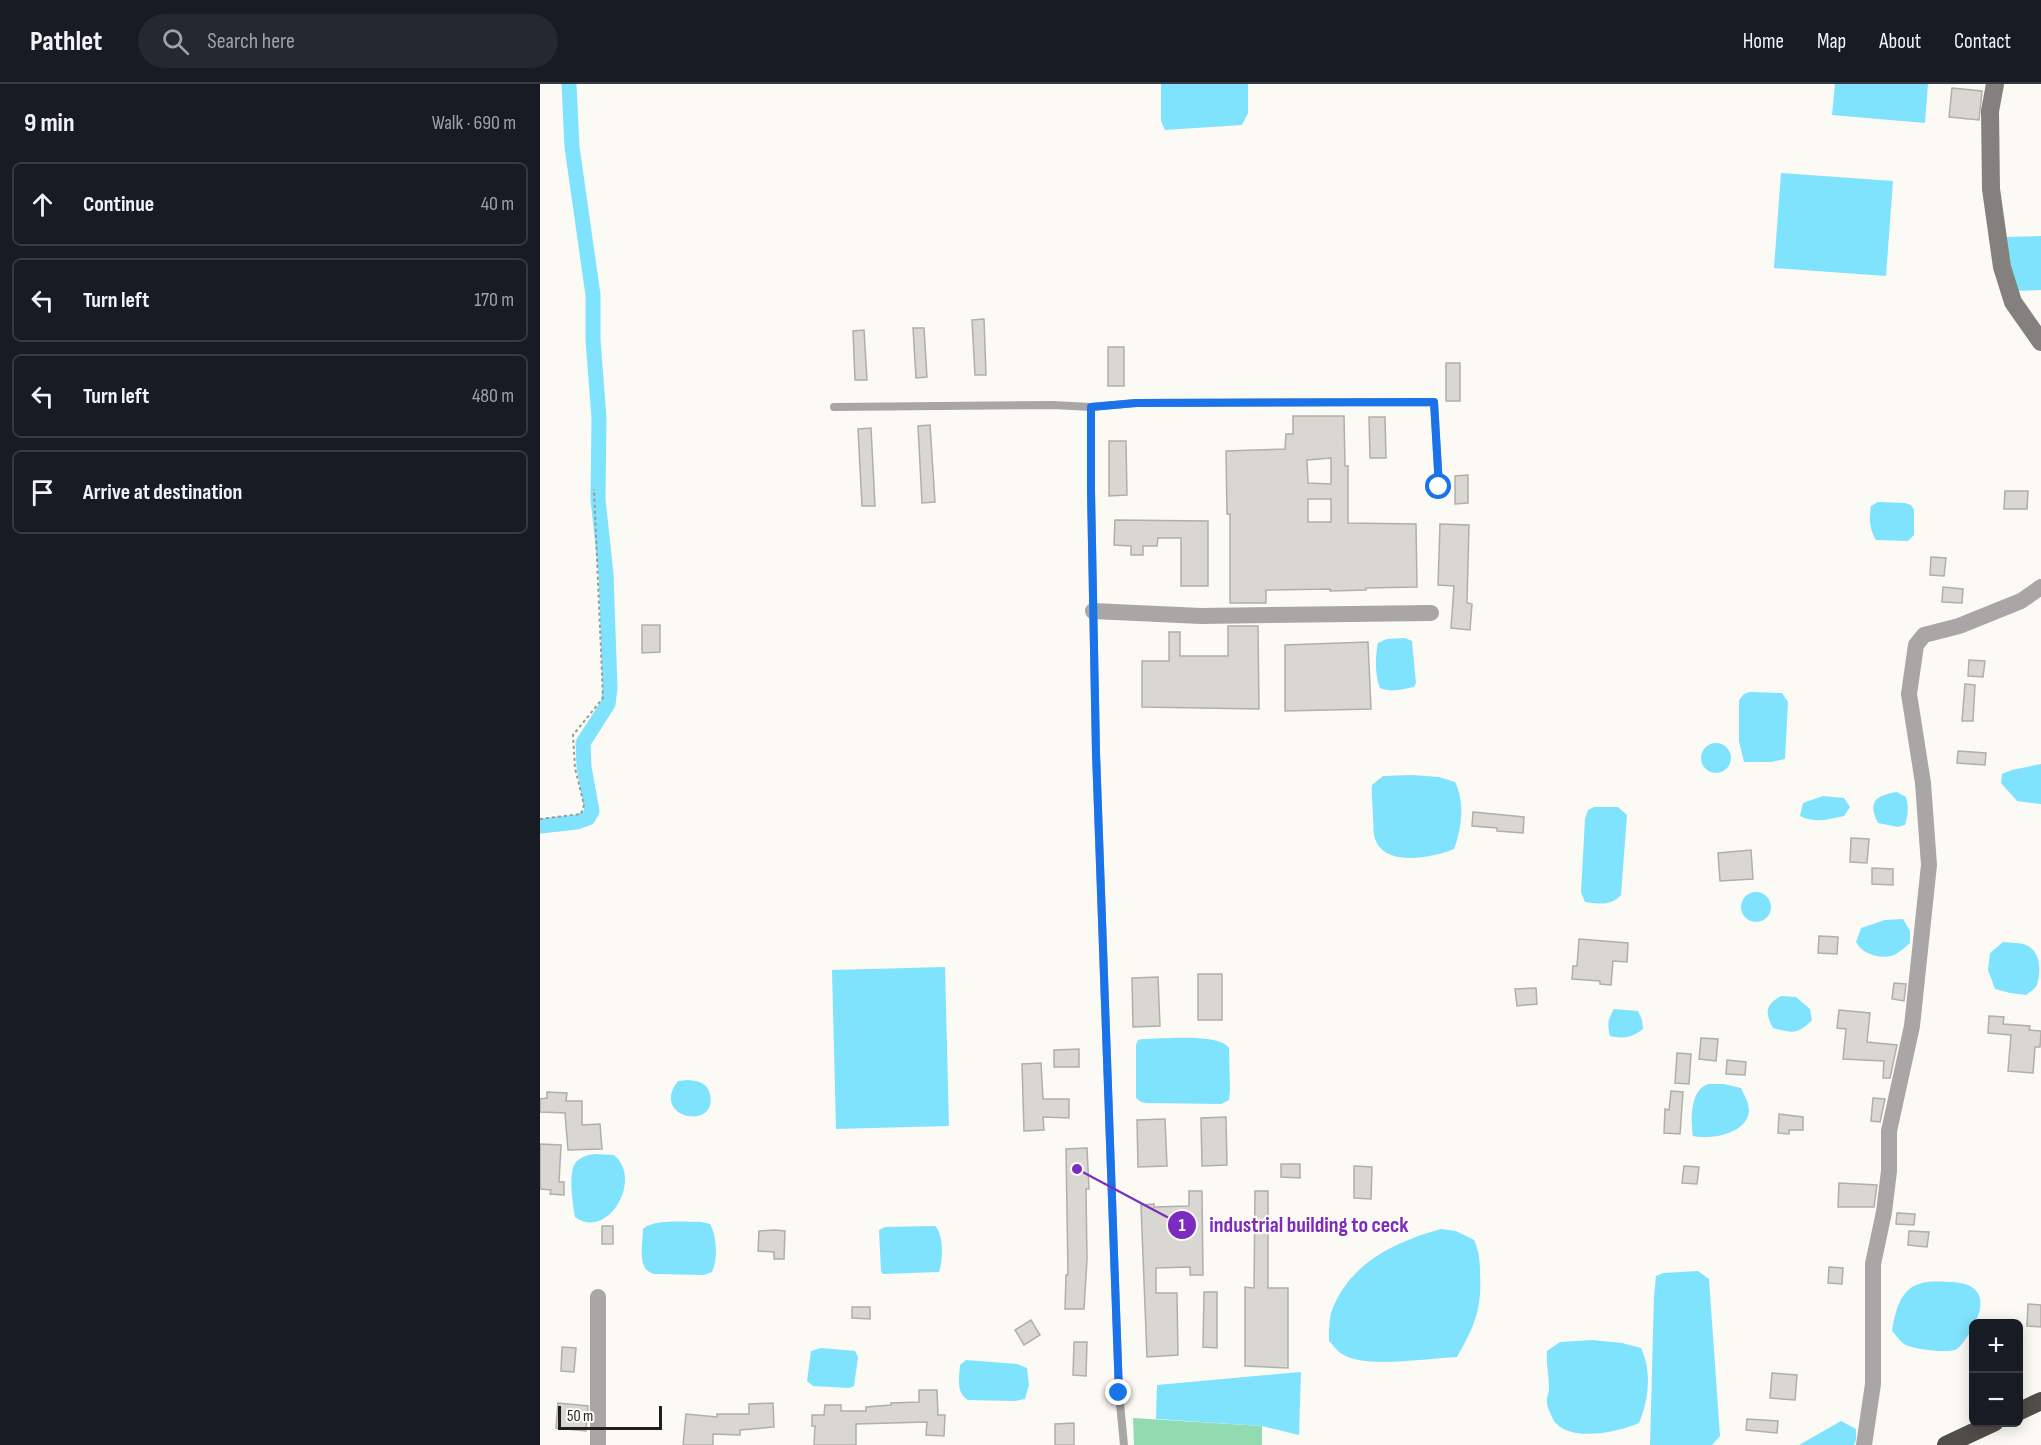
<!DOCTYPE html>
<html lang="en">
<head>
<meta charset="utf-8">
<style>
	:root { --surface:#171b24; --page:#242831; --text:#f1f3f6; --muted:#9ea1a6; --line:#363941 }
	body { margin:0; font-family:"Sofia Sans Condensed",sans-serif; background:var(--page); color:var(--text) }
	.controls { position:absolute; right:18px; bottom:18px; display:grid; overflow:hidden; border-radius:9px; box-shadow:0 3px 15px #0003 }
	.controls button { width:54px; height:54px; display:grid; place-items:center; padding:0; border:0; border-bottom:2px solid var(--line); background:var(--surface); color:var(--text); font:30px sans-serif }
	.scale { position:absolute; left:18px; bottom:15px; width:104px; box-sizing:border-box; padding-left:6px; border:3px solid #201f1d; border-top:0; font-size:16px; line-height:21px; white-space:nowrap; color:#201f1d; -webkit-text-stroke:4px #fbfaf4; paint-order:stroke }
	.stop { position:absolute; width:18px; height:18px; margin:-14px; border:4px solid #1a73e8; border-radius:50%; background:#fff }
	.stop.end { background:#1a73e8; border-color:#fff; box-shadow:0 2px 6px #0008 }
	.list { margin:0; padding:0; list-style:none }
	h2 { display:flex; justify-content:space-between; align-items:center; height:78px; margin:0; padding:0 24px; font-size:26px }
	h2 small { font-size:20px; font-weight:400; color:var(--muted) }
	.list li { display:grid; grid-template-columns:39px 1fr auto; gap:18px; align-items:center; box-sizing:border-box; height:84px; margin:0 12px 12px; padding:0 12px; border:2px solid var(--line); border-radius:9px }
	.list b { display:block; font-size:22px; white-space:nowrap }
	.list em { font-size:20px; font-style:normal; color:var(--muted) }
	.icon { flex:none; width:33px; height:33px; fill:none; stroke:currentColor; stroke-width:2; stroke-linecap:round; stroke-linejoin:round }
	.map { position:relative; flex:none; width:1501px; height:1361px; overflow:hidden }
	header { display:flex; align-items:center; gap:36px; box-sizing:border-box; height:84px; padding:0 30px; background:var(--surface); border-bottom:2px solid var(--line) }
	header strong { font-size:28px }
	nav { display:flex; gap:33px; margin-inline-start:auto; font-size:21px }
	.search { width:420px; height:54px; background:var(--page); display:flex; align-items:center; gap:15px; box-sizing:border-box; padding:0 21px; border-radius:33px; color:var(--muted); font-size:22px }
	main { display:flex }
	aside { flex:1; background:var(--surface) }
	.map>svg:first-child { display:block }
</style>
</head>
<body>
<header>
<strong>Pathlet</strong>
<div class="search"><svg class="icon" aria-label="search" viewBox="0 0 24 24"><circle cx="10" cy="10" r="6"/><path d="M15 15l6 6"/></svg>Search here</div>
<nav><a>Home</a><a>Map</a><a>About</a><a>Contact</a></nav>
</header>
<main>
<aside>
<h2>9 min<small>Walk · 690 m</small></h2>
<ul class="list">
<li><svg class="icon" aria-label="ahead" viewBox="0 0 24 24"><path d="M12 20V5M6 11l6-6 6 6"/></svg><div><b>Continue</b></div><em>40 m</em></li>
<li><svg class="icon" aria-label="left" viewBox="0 0 24 24"><path d="M17 20v-9H6M10 6l-5 5 5 5"/></svg><div><b>Turn left</b></div><em>170 m</em></li>
<li><svg class="icon" aria-label="left" viewBox="0 0 24 24"><path d="M17 20v-9H6M10 6l-5 5 5 5"/></svg><div><b>Turn left</b></div><em>480 m</em></li>
<li><svg class="icon" aria-label="arrive" viewBox="0 0 24 24"><path d="M6 21V4h12l-3 4 3 4H6"/></svg><div><b>Arrive at destination</b></div></li>
</ul>
</aside>
<div class="map">
<svg width="1501" height="1361" viewBox="0 0 1501 1361">
	<rect width="100%" height="100%" fill="#fbfaf4"/>
	<polygon fill="#92dab0" points="593,1334 722,1342 722,1361 594,1361"/>
	<g fill="#80e3fd">
		<polygon points="621,0 708,0 708,29 702,41 625,46 621,37"/>
		<polygon points="1295,0 1388,0 1385,39 1292,31"/>
		<polygon points="1241,89 1353,97 1346,192 1234,184"/>
		<polygon points="1501,152 1501,206 1477,207 1474,203 1466,153"/>
		<path d="M1338,418L1365,419L1371,421L1374,426V451L1368,457L1336,456C1329,444 1329,435 1331,422Z"/>
		<path d="M865,554L872,557L876,599L874,603C864,605 850,609 840,604C835,592 835,572 838,559L847,555Z"/>
		<polygon points="1210,608 1242,609 1248,618 1245,675 1231,678 1204,678 1199,657 1199,616 1204,610"/>
		<circle cx="1176" cy="674" r="15"/>
		<polygon points="1501,680 1501,720 1477,717 1461,699 1462,690 1472,686"/>
		<path d="M872,691L899,693L915,698C925,718 922,744 914,765C895,773 851,782 838,761C832,751 834,745 833,734C833,722 831,712 832,701L843,692Z"/>
		<path d="M1357,708L1366,713C1369,723 1368,731 1365,741L1358,743L1338,739C1327,718 1336,711 1357,708Z"/>
		<path d="M1283,712L1304,714L1310,723L1304,732C1289,735 1275,740 1260,732L1263,719Z"/>
		<path d="M1054,723H1078L1087,731L1081,811C1071,822 1059,820 1045,818L1041,808L1045,735L1048,726Z"/>
		<circle cx="1216" cy="823" r="15"/>
		<path d="M1363,835L1370,847V859C1365,863 1360,868 1354,871C1341,876 1322,870 1316,858L1321,844L1345,836Z"/>
		<path d="M1463,858C1471,859 1481,858 1488,862C1501,869 1501,888 1497,901C1495,905 1490,908 1486,911L1470,909L1455,905L1448,886L1450,869Z"/>
		<polygon points="405,883 409,1042 296,1045 292,886"/>
		<path d="M1241,912L1256,913L1270,925L1272,936C1258,951 1252,949 1233,944C1225,929 1225,921 1241,912Z"/>
		<path d="M1074,925L1098,927L1102,936L1103,945C1092,954 1083,955 1070,952C1067,940 1068,935 1074,925Z"/>
		<path d="M603,955C622,955 679,949 689,964L690,1006L689,1016L681,1020L607,1019L601,1018L596,1014V961L598,956Z"/>
		<path d="M148,996C159,997 167,999 170,1010C178,1048 109,1034 138,997Z"/>
		<path d="M1184,1000L1201,1004C1204,1011 1209,1018 1209,1027C1207,1050 1171,1056 1153,1052C1151,1037 1149,1005 1169,1000C1173,1000 1179,1000 1184,1000Z"/>
		<path d="M55,1070L74,1071C104,1096 67,1157 35,1133C33,1120 27,1086 37,1077C43,1072 48,1071 55,1070Z"/>
		<path d="M161,1138L170,1140C177,1152 178,1175 172,1188L164,1191L114,1190C96,1185 103,1160 103,1145C113,1135 146,1138 161,1138Z"/>
		<path d="M395,1142C404,1150 403,1177 399,1188L343,1190L341,1187L339,1146L345,1143Z"/>
		<path d="M901,1145L916,1147L934,1156C939,1167 940,1177 940,1188C942,1226 935,1241 917,1273C889,1274 824,1285 802,1270C797,1267 793,1261 789,1257C789,1248 789,1237 791,1229C808,1180 854,1158 901,1145Z"/>
		<polygon points="1158,1187 1169,1195 1180,1352 1172,1361 1110,1361 1114,1212 1116,1192 1123,1189"/>
		<path d="M1413,1198C1447,1200 1445,1224 1431,1246C1428,1252 1422,1261 1417,1265C1409,1270 1374,1265 1366,1261C1361,1259 1356,1251 1352,1247C1355,1230 1359,1206 1379,1200C1389,1196 1403,1198 1413,1198Z"/>
		<path d="M1052,1256L1082,1259L1101,1264C1112,1287 1109,1316 1099,1339C1079,1348 1030,1359 1014,1337C1012,1333 1007,1323 1007,1319C1006,1314 1009,1309 1009,1305C1009,1292 1006,1280 1007,1267L1020,1258Z"/>
		<polygon points="281,1264 315,1267 318,1273 314,1302 309,1304 273,1302 267,1297 271,1267"/>
		<path d="M426,1276L477,1280L487,1284L489,1301L485,1315L475,1317L428,1316C416,1309 419,1294 420,1281Z"/>
		<polygon points="761,1288 759,1351 722,1342 616,1335 617,1301"/>
		<polygon points="1301,1337 1316,1345 1316,1356 1314,1361 1259,1361"/>
	</g>
	<g fill="none" stroke-linecap="round" stroke-linejoin="round">
		<polyline stroke="#80e3fd" stroke-width="15" points="0,742 37,738 48,734 52,727 44,683 43,659 68,620 70,604 66,490 58,415 59,334 53,256 53,211 32,63 29,0"/>
	</g>
	<g fill="#d8d7d1" stroke="#b0afa9" stroke-width="1.5" fill-rule="evenodd">
		<polygon points="1412,4 1442,7 1439,36 1409,33"/>
		<polygon points="444,235 446,291 435,291 432,236"/>
		<polygon points="373,244 384,244 387,293 376,294"/>
		<polygon points="324,246 327,296 315,296 313,247"/>
		<rect x="568" y="263" width="16" height="39"/>
		<rect x="906" y="279" width="14" height="38"/>
		<path d="M753,332H804L805,382H808V439L876,440L877,503L826,504V506L790,507V505L726,506V519H690V430H687L686,367L745,365L746,350H753ZM791,374V400L768,399L767,376ZM768,415H791V438H768Z"/>
		<polygon points="829,333 845,333 846,374 830,374"/>
		<polygon points="390,341 395,418 382,419 378,342"/>
		<polygon points="331,344 335,422 322,422 318,345"/>
		<polygon points="569,357 586,357 587,411 569,412"/>
		<polygon points="928,391 928,419 915,420 915,392"/>
		<polygon points="1465,407 1488,407 1487,425 1464,425"/>
		<polygon points="575,436 668,437 668,502 641,502 641,454 618,454 617,462 603,462 603,471 591,471 591,462 574,461"/>
		<polygon points="900,440 929,441 927,519 932,520 930,546 911,544 914,502 898,501"/>
		<polygon points="1391,473 1406,474 1404,492 1390,491"/>
		<polygon points="1403,503 1423,505 1422,519 1402,518"/>
		<polygon points="102,541 120,541 120,568 102,569"/>
		<polygon points="688,542 718,542 719,625 602,623 602,577 629,577 629,548 640,548 640,572 688,572"/>
		<polygon points="828,558 831,625 745,627 745,561"/>
		<polygon points="1429,576 1445,577 1443,593 1428,592"/>
		<polygon points="1425,600 1435,601 1433,637 1422,637"/>
		<polygon points="1418,667 1446,669 1445,681 1417,679"/>
		<polygon points="933,728 984,733 983,749 957,747 957,744 932,742"/>
		<polygon points="1311,754 1329,755 1327,779 1310,778"/>
		<polygon points="1211,766 1213,795 1180,797 1178,769"/>
		<polygon points="1332,784 1353,785 1353,801 1332,800"/>
		<polygon points="1279,852 1298,853 1297,870 1278,869"/>
		<polygon points="1039,855 1088,859 1087,878 1073,877 1071,901 1060,900 1060,897 1032,895 1033,882 1037,882"/>
		<rect x="658" y="890" width="24" height="46"/>
		<polygon points="618,893 620,942 593,943 592,894"/>
		<polygon points="1354,899 1366,900 1364,917 1352,915"/>
		<polygon points="996,904 997,920 977,922 975,905"/>
		<polygon points="1299,926 1330,929 1327,958 1357,961 1350,994 1343,994 1344,977 1303,975 1306,945 1297,944"/>
		<polygon points="1449,932 1464,933 1463,940 1490,942 1489,946 1501,947 1500,963 1495,963 1493,989 1468,987 1471,951 1448,949"/>
		<polygon points="1161,954 1178,955 1176,977 1159,975"/>
		<polygon points="539,965 539,983 514,983 514,966"/>
		<polygon points="1137,969 1151,970 1149,1000 1135,999"/>
		<polygon points="1187,976 1206,978 1205,991 1186,990"/>
		<polygon points="501,979 503,1015 529,1015 529,1034 503,1033 504,1046 484,1047 482,980"/>
		<polygon points="1131,1007 1143,1008 1140,1050 1124,1049 1125,1025 1129,1026"/>
		<polygon points="7,1008 27,1009 26,1017 42,1017 42,1041 60,1040 62,1065 28,1066 25,1029 0,1028 0,1015 7,1014"/>
		<polygon points="1333,1014 1345,1015 1340,1038 1331,1037"/>
		<polygon points="1239,1030 1263,1033 1263,1046 1249,1046 1249,1050 1238,1049"/>
		<polygon points="686,1033 687,1081 662,1082 661,1034"/>
		<polygon points="625,1035 627,1082 598,1083 597,1036"/>
		<polygon points="0,1060 21,1061 19,1098 24,1098 24,1111 10,1110 11,1106 0,1105"/>
		<polygon points="547,1064 549,1105 546,1105 547,1175 544,1225 525,1225 526,1191 528,1191 526,1065"/>
		<polygon points="741,1080 760,1080 760,1094 741,1093"/>
		<polygon points="814,1082 832,1083 831,1115 814,1114"/>
		<polygon points="1144,1082 1159,1083 1157,1100 1142,1099"/>
		<polygon points="1299,1099 1337,1101 1334,1123 1298,1123"/>
		<polygon points="649,1107 662,1107 663,1191 650,1191 650,1183 616,1184 616,1209 637,1209 638,1271 607,1273 601,1121 614,1120 614,1123 649,1122"/>
		<polygon points="715,1107 728,1107 728,1204 748,1204 748,1284 705,1282 705,1203 714,1204"/>
		<polygon points="1357,1129 1375,1130 1374,1141 1356,1140"/>
		<rect x="62" y="1142" width="11" height="18"/>
		<polygon points="235,1146 245,1147 244,1175 234,1175 234,1168 218,1167 219,1147"/>
		<polygon points="1369,1147 1389,1148 1387,1163 1368,1161"/>
		<polygon points="1289,1183 1303,1184 1302,1200 1288,1199"/>
		<polygon points="664,1208 677,1208 677,1264 663,1263"/>
		<polygon points="1488,1220 1501,1221 1501,1243 1487,1242"/>
		<polygon points="312,1223 330,1223 330,1235 312,1234"/>
		<polygon points="491,1236 500,1251 484,1261 475,1246"/>
		<polygon points="534,1258 547,1258 546,1292 533,1291"/>
		<polygon points="22,1263 36,1264 34,1288 21,1287"/>
		<polygon points="1232,1289 1257,1291 1255,1316 1230,1314"/>
		<polygon points="379,1306 397,1306 398,1331 405,1331 404,1352 386,1351 387,1338 316,1340 316,1361 274,1361 275,1342 272,1342 272,1331 284,1331 285,1321 301,1321 301,1327 326,1327 326,1323 351,1321 351,1319 379,1318"/>
		<polygon points="18,1319 48,1322 46,1347 16,1344"/>
		<polygon points="233,1319 234,1343 200,1346 200,1351 173,1350 173,1361 143,1361 146,1330 177,1333 177,1330 209,1330 209,1320"/>
		<polygon points="1207,1335 1238,1337 1237,1349 1206,1346"/>
		<polygon points="534,1339 534,1361 515,1361 515,1340"/>
	</g>
	<g fill="none" stroke-linecap="round" stroke-linejoin="round">
		<polyline stroke="#9a9995" stroke-width="2" stroke-dasharray="3 3" stroke-linecap="butt" points="0,735 41,730 44,721 35,684 33,651 63,614 54,405"/>
		<g stroke="#a9a7a5" stroke-width="8">
			<polyline points="294,323 513,321 551,323 596,319 894,318 899,403"/>
			<polyline points="551,323 551,407 556,669 579,1309 584,1361"/>
		</g>
		<g stroke="#a9a7a5" stroke-width="16">
			<polyline points="553,527 661,532 891,529"/>
			<polyline points="58,1361 58,1213"/>
			<polyline points="1324,1361 1333,1300 1333,1180 1344,1128 1349,1087 1349,1047 1372,942 1389,781 1383,699 1369,610 1376,561 1384,551 1419,542 1481,517 1501,503"/>
		</g>
		<polyline stroke="#83807d" stroke-width="18" points="1455,0 1450,27 1451,105 1462,183 1473,218 1501,258"/>
		<g stroke="#514d49" stroke-width="18">
			<polyline points="1478,1328 1501,1317"/>
			<polyline points="1406,1361 1455,1338"/>
		</g>
	</g>
	<g fill="none" stroke-linecap="round" stroke-linejoin="round">
		<polyline stroke="#1a73e8" stroke-width="8" points="579,1309 556,669 551,407 551,323 596,319 894,318 899,403"/>
	</g>
	<path fill="none" stroke="#7b2cbf" stroke-width="2" d="M537 1085L642 1141"/>
	<g fill="#7b2cbf" stroke="#fbfaf4" stroke-width="2">
		<circle cx="537" cy="1085" r="6"/>
		<circle cx="642" cy="1141" r="15"/>
	</g>
	<g font-size="18" text-anchor="middle" font-weight="bold" fill="#fff">
		<text x="642" y="1147">1</text>
	</g>
	<g font-size="22" text-anchor="middle" font-weight="bold" fill="#7b2cbf" stroke="#fbfaf4" stroke-width="4.5" stroke-linejoin="round" paint-order="stroke">
		<text x="769" y="1148">industrial building to ceck</text>
	</g>
</svg>
<div class="controls">
<button>+</button>
<button>−</button>
</div>
<div class="scale">50 m</div>
<div class="stop" style="left:899px;top:403px"></div>
<div class="stop end" style="left:579px;top:1309px"></div>
</div>
</main>
</body>
</html>
